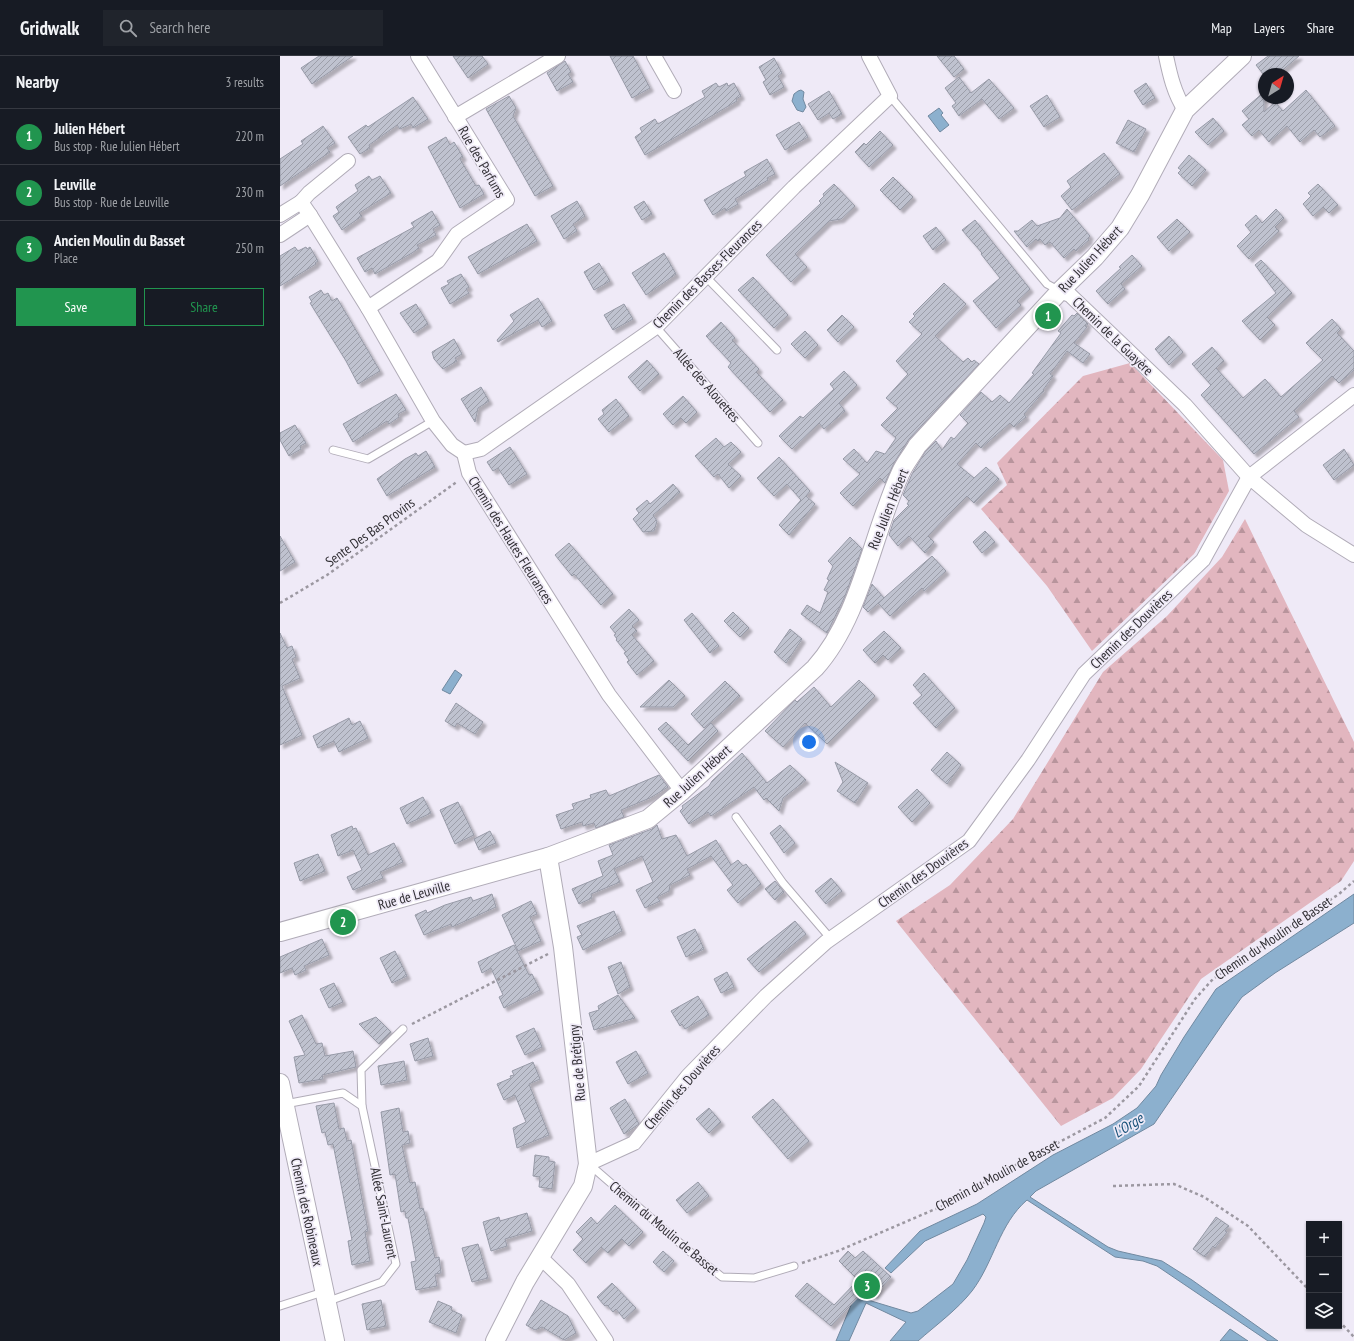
<!DOCTYPE html>
<html lang="en">
<head>
<meta charset="utf-8">
<style>
	:root { --surface:#171b24; --page:#20242c; --text:#f1f3f6; --muted:#9ea1a6; --line:#363941; --accent:#21954f }
	body { margin:0; font-family:"PT Sans Narrow",sans-serif; background:var(--page); color:var(--text) }
	.controls { position:absolute; right:12px; bottom:12px; display:grid; overflow:hidden; border-radius:0px; box-shadow:0 1px 3px #0004 }
	.controls button { width:36px; height:36px; display:grid; place-items:center; padding:0; border:0; border-bottom:1px solid var(--line); background:var(--surface); color:var(--text); font:20px sans-serif }
	.compass { position:absolute; left:978px; top:12px; width:36px; height:36px; border-radius:50%; background:var(--surface); box-shadow:0 1px 3px #0004; rotate:37deg }
	.you { position:absolute; left:529px; top:686px; width:14px; height:14px; margin:-10px; border:3px solid #fff; border-radius:50%; background:#1a73e8; box-shadow:0 0 0 6px #1a73e833 }
	.badge { display:grid; place-items:center; width:26px; height:26px; border-radius:50%; background:var(--accent); color:#fff; font-size:13px; font-weight:700 }
	.pin { position:absolute; translate:-50% -50%; border:2px solid #fff; box-shadow:0 1px 4px #0006 }
	.list { margin:0; padding:0; list-style:none }
	h2 { display:flex; justify-content:space-between; align-items:center; height:52px; margin:0; padding:0 16px; font-size:17px }
	h2 small { font-size:13px; font-weight:400; color:var(--muted) }
	.list li { display:grid; grid-template-columns:26px 1fr auto; gap:12px; align-items:center; box-sizing:border-box; height:56px; padding:0 16px; border-top:1px solid var(--line) }
	.list b { display:block; font-size:15px; white-space:nowrap }
	.list p { margin:0; font-size:13px; white-space:nowrap; color:var(--muted) }
	.list em { font-size:13px; font-style:normal; color:var(--muted) }
	.actions { display:flex; gap:8px; padding:12px 16px }
	.actions a { flex:1; padding:9px 0; border:1px solid var(--accent); border-radius:0px; text-align:center; font-size:14px; color:var(--accent) }
	.actions .main { background:var(--accent); color:#fff }
	.icon { flex:none; width:22px; height:22px; fill:none; stroke:currentColor; stroke-width:2; stroke-linecap:round; stroke-linejoin:round }
	.map { position:relative; flex:none; width:1074px; height:1285px; overflow:hidden }
	header { display:flex; align-items:center; gap:24px; box-sizing:border-box; height:56px; padding:0 20px; background:var(--surface); border-bottom:1px solid var(--line) }
	header strong { font-size:19px }
	nav { display:flex; gap:22px; margin-inline-start:auto; font-size:14px }
	.search { width:280px; height:36px; background:var(--page); display:flex; align-items:center; gap:10px; box-sizing:border-box; padding:0 14px; border-radius:0px; color:var(--muted); font-size:15px }
	main { display:flex }
	aside { flex:1; background:var(--surface) }
	.map>svg:first-child { display:block }
</style>
</head>
<body>
<header>
<strong>Gridwalk</strong>
<div class="search"><svg class="icon" aria-label="search" viewBox="0 0 24 24"><circle cx="10" cy="10" r="6"/><path d="M15 15l6 6"/></svg>Search here</div>
<nav><a>Map</a><a>Layers</a><a>Share</a></nav>
</header>
<main>
<aside>
<h2>Nearby<small>3 results</small></h2>
<ul class="list">
<li><span class="badge">1</span><div><b>Julien Hébert</b><p>Bus stop · Rue Julien Hébert</p></div><em>220 m</em></li>
<li><span class="badge">2</span><div><b>Leuville</b><p>Bus stop · Rue de Leuville</p></div><em>230 m</em></li>
<li><span class="badge">3</span><div><b>Ancien Moulin du Basset</b><p>Place</p></div><em>250 m</em></li>
</ul>
<div class="actions"><a class="main">Save</a><a>Share</a></div>
</aside>
<div class="map">
<svg width="1074" height="1285" viewBox="0 0 1074 1285">
	<defs>
		<pattern id="forest-firs" width="22" height="20" patternUnits="userSpaceOnUse"><rect width="22" height="20" fill="#e2b6bf"/><path d="M5 1l3.5 6h-7zM16 11l3.5 6h-7z" fill="#b8949c"/></pattern>
		<pattern id="building-hatch" width="6" height="6" patternUnits="userSpaceOnUse"><rect width="6" height="6" fill="#bfc2cf"/><path d="M-1 1l2-2M0 6l6-6M5 7l2-2" fill="none" stroke="#9c9ea9"/></pattern>
		<filter id="shadow"><feDropShadow dx="3.5" dy="3.5" stdDeviation="1" flood-color="#0004"/></filter>
	</defs>
	<rect width="100%" height="100%" fill="#efeaf7"/>
	<g fill="url(#forest-firs)">
		<polygon points="850,307 943,404 949,435 914,498 812,595 767,530 701,453 727,429 717,407 803,320"/>
		<polygon points="965,463 1074,686 1074,805 1061,825 921,923 861,1013 833,1042 781,1070 616,865 670,829 733,763 823,616 887,560 942,501"/>
	</g>
	<g fill="#8cb0ce" stroke="#7189a0">
		<polygon points="518,35 521,34 524,36 523,43 526,51 523,56 517,54 512,45 514,38"/>
		<polygon points="659,52 663,57 661,59 669,69 660,76 648,60"/>
		<polygon points="175,614 182,619 170,638 162,634"/>
		<path d="M1074,838V867L995,917L962,941L946,963L874,1068L756,1135L750,1141L828,1191L838,1195L882,1205L912,1224L998,1285H988L877,1210L863,1205L835,1201L747,1144C719,1168 714,1206 692,1235C677,1254 656,1269 638,1285H610L626,1266L586,1247L569,1285H556L572,1247L586,1233L592,1238L588,1244L631,1257L638,1255L673,1228L687,1204L704,1167L706,1161L703,1158L645,1185L611,1217L605,1212L640,1175L697,1148L773,1099L833,1068L857,1052L876,1030L881,1019L904,981L936,933Z"/>
		<polygon points="950,1273 968,1285 940,1285"/>
	</g>
	<g fill="url(#building-hatch)" stroke="#979aa7" filter="url(#shadow)">
		<polygon points="39,0 73,0 32,28 21,12"/>
		<polygon points="173,0 202,0 208,8 188,22"/>
		<polygon points="330,0 353,0 370,32 352,42"/>
		<polygon points="657,0 674,0 684,13 674,21"/>
		<polygon points="988,0 1019,0 998,18 983,18 976,9"/>
		<polygon points="494,2 502,17 498,20 504,31 490,39 483,26 486,24 479,11"/>
		<polygon points="285,5 291,16 288,18 293,26 277,35 267,17"/>
		<polygon points="679,21 691,37 709,23 734,52 719,63 702,43 679,60 672,50 676,47 665,32"/>
		<polygon points="436,27 439,31 447,27 448,30 454,27 461,40 456,43 457,45 365,99 355,81 362,76 360,72 375,63 378,68 399,56 425,41 422,35"/>
		<polygon points="866,27 875,42 863,49 854,35"/>
		<polygon points="1026,34 1055,70 1040,81 1034,74 1020,86 1007,70 989,86 979,74 972,80 962,69 969,63 962,55 984,36 984,56 995,46 1003,55"/>
		<polygon points="549,35 562,58 553,63 549,57 538,64 528,48"/>
		<polygon points="767,39 780,61 764,71 750,50"/>
		<polygon points="229,40 236,52 233,60 273,130 255,140 206,53"/>
		<polygon points="133,41 148,63 133,72 131,68 120,73 117,69 89,89 90,92 80,98 68,81 86,69 88,71"/>
		<polygon points="933,62 944,75 928,89 915,76"/>
		<polygon points="848,64 866,73 854,96 836,87"/>
		<polygon points="519,66 528,81 505,94 496,79"/>
		<polygon points="43,70 55,87 47,92 50,96 0,130 0,103 23,88 21,85"/>
		<polygon points="600,75 613,89 589,111 575,96 584,87 586,89"/>
		<polygon points="166,81 170,89 174,86 183,101 180,103 196,130 199,129 204,138 180,152 148,91"/>
		<polygon points="824,97 840,118 792,154 781,140 791,131 787,125"/>
		<polygon points="909,99 926,114 912,130 898,117 901,114 898,112"/>
		<polygon points="487,103 495,118 487,122 488,124 455,143 458,148 446,155 445,152 433,159 424,144 466,120 464,116"/>
		<polygon points="89,120 92,124 100,120 111,137 79,157 82,160 62,174 53,160 59,156 56,151 78,135 75,129"/>
		<polygon points="613,121 633,141 620,154 600,134"/>
		<polygon points="554,128 575,150 561,163 549,165 515,198 527,211 511,226 486,199 541,147 539,145 544,140 543,138"/>
		<polygon points="1038,128 1058,149 1049,157 1043,151 1033,160 1023,148 1031,140 1028,137"/>
		<polygon points="297,145 305,160 293,168 297,175 284,183 271,160"/>
		<polygon points="364,145 372,158 362,164 354,151"/>
		<polygon points="787,153 810,180 808,182 809,184 796,195 794,193 784,202 770,186 765,189 760,183 758,185 756,183 747,191 734,175 738,175 752,164 757,170 780,162"/>
		<polygon points="996,153 1004,162 995,171 999,175 969,203 957,190 971,176 965,169 976,159 982,167"/>
		<polygon points="152,155 160,169 153,173 156,179 137,189 139,192 132,197 95,218 92,212 85,216 77,202 134,171 131,167"/>
		<polygon points="897,163 910,176 889,195 877,181"/>
		<polygon points="695,164 750,233 737,245 741,249 716,272 693,245 720,222 701,198 702,197 682,174"/>
		<polygon points="247,168 257,185 198,218 188,201"/>
		<polygon points="656,171 666,184 653,194 643,180"/>
		<polygon points="15,191 18,195 26,191 27,193 30,191 38,205 35,207 36,208 0,230 0,200"/>
		<polygon points="384,197 396,218 366,239 352,217"/>
		<polygon points="852,199 862,210 841,228 845,233 828,248 816,235 841,212 839,211"/>
		<polygon points="981,204 1012,237 987,261 995,269 980,284 962,265 996,237 975,209"/>
		<polygon points="319,207 330,225 314,234 304,216"/>
		<polygon points="181,218 189,231 186,233 189,237 170,248 161,232 169,228 167,225"/>
		<polygon points="473,221 508,259 494,272 458,234"/>
		<polygon points="664,227 686,248 655,280 683,306 688,302 692,306 694,304 699,308 629,383 614,407 605,427 600,422 573,450 560,437 580,418 563,403 574,393 587,407 596,395 605,398 616,382 601,369 618,352 606,342 628,318 616,305 642,278 629,266 635,260 633,258"/>
		<polygon points="41,234 44,239 48,237 52,245 57,242 100,315 78,328 66,305 30,247 32,246 29,241"/>
		<polygon points="258,242 272,265 262,271 258,264 218,286 217,284 234,265 230,259"/>
		<polygon points="136,248 148,268 134,277 120,257"/>
		<polygon points="344,248 353,263 333,274 324,259"/>
		<polygon points="797,257 808,268 805,270 807,271 794,287 810,298 803,307 787,295 770,318 773,320 763,334 764,335 744,358 746,361 734,371 730,367 701,392 696,387 677,408 694,422 706,411 719,423 694,447 687,440 669,458 648,480 654,486 645,497 629,480 618,490 609,479 614,464 629,449 627,448 629,445 623,439 632,418 645,396 656,385 662,394 671,381 674,383 688,367 680,359 701,336 712,346 720,339 729,347 754,318 752,317 781,277 778,275 792,259 794,260"/>
		<polygon points="562,259 574,271 558,286 547,274"/>
		<polygon points="1052,263 1061,273 1057,277 1074,295 1074,314 1059,327 1052,320 1014,355 1019,361 974,398 921,339 931,329 912,308 932,291 944,305 936,312 963,342 985,323 1001,341 1043,304 1026,287"/>
		<polygon points="441,266 455,282 452,284 479,313 476,316 503,344 490,356 448,311 451,307 426,280"/>
		<polygon points="525,275 538,289 525,302 511,288"/>
		<polygon points="889,280 903,296 889,309 875,293"/>
		<polygon points="174,283 182,298 175,302 177,305 163,313 154,303 152,296"/>
		<polygon points="367,304 379,318 360,335 348,321"/>
		<polygon points="564,315 577,329 559,347 565,355 544,373 539,367 512,393 499,380 520,360 523,362 554,333 550,328"/>
		<polygon points="201,331 209,345 198,352 195,366 181,343"/>
		<polygon points="116,338 126,354 118,358 119,361 109,368 107,365 73,386 63,368"/>
		<polygon points="403,340 417,356 406,367 401,362 393,369 383,358"/>
		<polygon points="336,343 349,360 329,376 318,363 324,358 322,354"/>
		<polygon points="15,369 26,387 20,390 21,393 9,400 0,384 0,377"/>
		<polygon points="436,382 444,391 451,386 461,396 448,408 461,420 449,432 438,418 434,421 415,400"/>
		<polygon points="230,391 247,418 229,429 218,412 213,415 207,406"/>
		<polygon points="1064,393 1074,409 1054,424 1043,409"/>
		<polygon points="146,395 155,411 107,440 97,423 125,403 136,397 138,400"/>
		<polygon points="499,401 530,435 526,440 535,448 509,479 499,469 521,444 507,428 494,440 477,422"/>
		<polygon points="393,428 400,436 373,459 377,465 374,475 363,476 353,463 359,457 356,453 367,444 370,448"/>
		<polygon points="705,475 715,486 702,497 693,486"/>
		<polygon points="0,480 15,506 0,515"/>
		<polygon points="570,481 582,493 565,540 547,577 521,558 527,549 540,557 548,536 544,534 549,524 547,523 553,510 548,505"/>
		<polygon points="289,487 333,538 321,549 294,518 292,520 275,499"/>
		<polygon points="652,500 666,515 644,535 642,532 610,560 598,547"/>
		<polygon points="592,528 604,542 588,556 583,551"/>
		<polygon points="349,553 359,564 352,570 357,575 352,579 374,605 357,619 347,606 349,604 344,597 346,596 336,584 337,583 334,579 336,578 330,571"/>
		<polygon points="453,556 469,572 460,581 444,565"/>
		<polygon points="412,557 439,590 430,597 404,564"/>
		<polygon points="510,573 522,583 506,607 494,596"/>
		<polygon points="604,575 621,592 608,604 603,599 595,607 583,594"/>
		<polygon points="0,577 7,592 12,590 16,601 12,603 20,622 2,630 22,679 0,689"/>
		<polygon points="644,617 675,652 656,672 633,647 642,639 633,629"/>
		<polygon points="389,624 405,640 393,651 360,651"/>
		<polygon points="579,624 595,640 547,688 525,667 503,691 485,675 515,644 517,646 534,631 551,651"/>
		<polygon points="445,625 460,640 424,672 411,658"/>
		<polygon points="176,647 203,666 195,678 177,667 175,671 165,665"/>
		<polygon points="69,662 72,669 80,665 88,682 59,696 54,685 38,692 33,680"/>
		<polygon points="386,666 408,689 431,667 438,675 408,705 378,673"/>
		<polygon points="667,696 681,709 667,728 651,714"/>
		<polygon points="462,697 487,727 510,709 526,724 503,742 499,755 486,742 484,744 474,731 431,760 428,756 409,768 400,755 403,752 402,750 429,730 432,725"/>
		<polygon points="555,706 588,727 575,747 557,735 563,726"/>
		<polygon points="379,719 388,731 370,742 341,754 344,761 316,772 314,767 303,770 302,766 281,773 276,759 294,753 292,748 311,742 310,739 326,734 329,740"/>
		<polygon points="637,733 650,747 632,766 618,751"/>
		<polygon points="143,741 151,757 127,768 120,752"/>
		<polygon points="178,746 194,779 175,788 160,754"/>
		<polygon points="377,769 382,783 396,779 407,800 436,784 451,809 458,804 463,810 466,808 481,828 458,847 447,834 453,829 431,800 407,813 410,819 390,829 389,835 377,841 380,845 365,852 356,834 373,826 362,800 334,813 340,826 311,838 312,842 299,848 292,833 323,820 318,805 333,799 329,789 372,773"/>
		<polygon points="500,769 515,787 504,797 490,777"/>
		<polygon points="72,770 73,773 76,772 88,799 114,787 123,806 100,816 103,822 73,834 67,821 82,814 73,794 58,800 51,779"/>
		<polygon points="210,775 216,787 199,794 194,783"/>
		<polygon points="38,798 45,815 20,825 14,807"/>
		<polygon points="551,822 562,835 546,848 535,835"/>
		<polygon points="495,825 504,836 495,844 485,833"/>
		<polygon points="212,838 216,851 172,871 171,868 144,879 135,859 146,854 147,857 165,849 191,841 193,845"/>
		<polygon points="251,845 257,858 250,861 261,885 238,895 222,859"/>
		<polygon points="334,855 342,875 303,894 297,881 302,879 297,870"/>
		<polygon points="515,865 526,878 479,916 467,903"/>
		<polygon points="415,873 424,893 406,901 397,881"/>
		<polygon points="42,883 49,899 24,910 26,914 15,919 12,912 0,917 0,901"/>
		<polygon points="234,889 249,919 252,918 260,934 224,952 219,941 223,939 211,912 202,917 198,906"/>
		<polygon points="115,895 127,920 112,927 100,902"/>
		<polygon points="341,906 350,931 338,938 328,911"/>
		<polygon points="447,916 454,931 441,937 434,923"/>
		<polygon points="54,927 63,946 49,952 40,933"/>
		<polygon points="338,939 355,962 314,974 309,957 319,954 318,950"/>
		<polygon points="418,940 429,959 405,973 402,968 400,970 391,955"/>
		<polygon points="22,959 36,988 42,987 45,1000 73,995 76,1011 42,1019 43,1023 19,1027 14,1001 25,999 9,965"/>
		<polygon points="96,961 111,976 99,988 79,968"/>
		<polygon points="254,972 262,991 245,999 236,980"/>
		<polygon points="148,982 153,1000 135,1005 130,988"/>
		<polygon points="356,995 368,1017 348,1028 336,1006"/>
		<polygon points="124,1005 127,1024 101,1029 98,1010"/>
		<polygon points="253,1006 260,1023 249,1028 269,1079 237,1092 233,1072 246,1066 235,1039 224,1044 217,1028 231,1022 230,1020 234,1019 232,1015"/>
		<polygon points="345,1043 359,1068 344,1078 330,1052"/>
		<polygon points="493,1043 529,1085 508,1103 472,1061"/>
		<polygon points="54,1047 59,1073 64,1072 67,1085 71,1084 88,1175 85,1176 90,1205 72,1209 68,1185 72,1184 53,1088 48,1089 45,1076 42,1077 36,1050"/>
		<polygon points="119,1052 123,1076 128,1075 130,1087 122,1089 130,1127 135,1126 140,1153 143,1152 145,1159 155,1202 159,1201 161,1217 155,1218 157,1230 136,1234 131,1206 136,1205 128,1162 126,1162 125,1155 121,1156 115,1118 110,1119 101,1056"/>
		<polygon points="429,1052 441,1066 429,1077 416,1063"/>
		<polygon points="255,1099 269,1101 269,1105 275,1106 272,1133 259,1131 260,1121 253,1120"/>
		<polygon points="418,1126 429,1140 407,1157 396,1144"/>
		<polygon points="335,1149 363,1176 349,1190 342,1183 328,1197 321,1191 306,1207 293,1194 303,1183 296,1176 311,1161 317,1168"/>
		<polygon points="247,1157 252,1175 225,1183 227,1190 211,1195 203,1166 219,1161 220,1165"/>
		<polygon points="936,1161 949,1170 945,1175 947,1176 935,1192 933,1190 925,1201 913,1193"/>
		<polygon points="198,1188 208,1222 192,1226 182,1192"/>
		<polygon points="383,1195 394,1205 384,1216 373,1206"/>
		<polygon points="568,1195 575,1202 583,1195 611,1221 594,1240 587,1232 551,1270 515,1240 527,1227 554,1249 578,1224 559,1205"/>
		<polygon points="332,1227 356,1252 344,1263 336,1253 333,1256 327,1249 325,1250 317,1241"/>
		<polygon points="101,1244 106,1270 87,1274 82,1248"/>
		<polygon points="261,1244 288,1260 296,1277 284,1284 262,1271 255,1274 246,1269"/>
		<polygon points="158,1245 172,1251 171,1254 182,1259 176,1277 149,1266"/>
	</g>
	<g fill="none" stroke-linecap="round" stroke-linejoin="round">
		<defs>
			<g id="service">
				<polyline points="610,40 767,228 780,235"/>
				<polyline points="426,221 497,294"/>
				<polyline points="376,271 478,387"/>
				<polyline points="53,394 88,403 153,365"/>
				<polyline points="456,761 503,827 551,883"/>
				<polyline points="5,1048 63,1037 82,1050 116,1208 102,1226 46,1246"/>
				<polyline points="82,1050 81,1014 123,973"/>
				<polyline points="310,1109 409,1195 442,1221 474,1222 514,1210"/>
				<polyline points="0,1250 43,1236"/>
			</g>
			<g id="minor">
				<polyline points="374,0 394,35"/>
				<path d="M886,0C890,19 894,37 905,54"/>
				<polyline points="175,61 278,0"/>
				<polyline points="21,146 29,137 68,105"/>
				<polyline points="0,159 21,146 30,159 88,252 153,365 172,389 184,397 189,417 329,639 402,735"/>
				<polyline points="0,179 30,159"/>
				<polyline points="780,235 790,239 905,349 969,421 1026,469 1074,499"/>
				<polyline points="88,252 158,205 177,178 227,144 138,0"/>
				<polyline points="184,397 201,393 376,271 514,131 610,40 589,0"/>
				<polyline points="308,1108 354,1087 408,1020 486,940 546,886 689,785 748,704 804,618 923,504 969,421 1074,339"/>
				<polyline points="260,1201 288,1228 326,1285"/>
			</g>
			<g id="tertiary">
				<path d="M0,876L268,801L368,763L402,735L535,612C581,561 592,478 621,416C625,407 632,399 637,390L780,235L815,201L840,172L860,139L905,54L962,0"/>
				<polyline points="0,1027 55,1285"/>
				<polyline points="215,1285 245,1226 303,1130 308,1108 283,891 268,801"/>
			</g>
		</defs>
		<use href="#service" stroke="#b1acb8" stroke-width="9"/>
		<use href="#minor" stroke="#b1acb8" stroke-width="16"/>
		<use href="#tertiary" stroke="#b1acb8" stroke-width="20"/>
		<g stroke="#9c98a1" stroke-width="2.5" stroke-dasharray="3 3" stroke-linecap="butt">
			<polyline points="0,547 47,519 178,425"/>
			<polyline points="132,968 268,898"/>
			<polyline points="833,1130 894,1128 924,1141 968,1170 1029,1234"/>
			<polyline points="522,1207 558,1195 667,1148 728,1113 825,1062 859,1030 915,943 933,923 1059,838 1074,825"/>
			<polyline points="1059,1265 1074,1281"/>
		</g>
		<use href="#service" stroke="#fff" stroke-width="7"/>
		<use href="#minor" stroke="#fff" stroke-width="14"/>
		<use href="#tertiary" stroke="#fff" stroke-width="18"/>
	</g>
	<g text-anchor="middle" dominant-baseline="central" stroke-width="3.5" stroke-linejoin="round" paint-order="stroke">
		<g font-size="14" fill="#312f34" stroke="#efeaf7">
			<text transform="translate(202 106) rotate(60)">Rue des Parfums</text>
			<text transform="translate(810 203) rotate(-47)">Rue Julien Hébert</text>
			<text transform="translate(427 218) rotate(-45)">Chemin des Basses-Fleurances</text>
			<text transform="translate(833 280) rotate(44)">Chemin de la Guayère</text>
			<text transform="translate(427 329) rotate(49)">Allée des Alouettes</text>
			<text transform="translate(608 453) rotate(-68)">Rue Julien Hébert</text>
			<text transform="translate(90 476) rotate(-36)">Sente Des Bas Provins</text>
			<text transform="translate(231 484) rotate(58)">Chemin des Hautes Fleurances</text>
			<text transform="translate(851 573) rotate(-44)">Chemin des Douvières</text>
			<text transform="translate(417 720) rotate(-42)">Rue Julien Hébert</text>
			<text transform="translate(643 817) rotate(-36)">Chemin des Douvières</text>
			<text transform="translate(134 839) rotate(-16)">Rue de Leuville</text>
			<text transform="translate(993 882) rotate(-34)">Chemin du Moulin de Basset</text>
			<text transform="translate(297 1007) rotate(-95)">Rue de Brétigny</text>
			<text transform="translate(402 1031) rotate(-49)">Chemin des Douvières</text>
			<text transform="translate(717 1119) rotate(-28)">Chemin du Moulin de Basset</text>
			<text transform="translate(27 1156) rotate(78)">Chemin des Robineaux</text>
			<text transform="translate(104 1157) rotate(79)">Allée Saint-Laurent</text>
			<text transform="translate(384 1172) rotate(40)">Chemin du Moulin de Basset</text>
		</g>
		<g font-size="15" font-style="italic" fill="#165078" stroke="#efeaf7">
			<text transform="translate(848 1069) rotate(-32)">L'Orge</text>
		</g>
	</g>
</svg>
<div class="controls">
<button>+</button>
<button>−</button>
<button><svg class="icon" aria-label="layers" viewBox="0 0 24 24"><path d="M12 4l9 5-9 5-9-5zM3 14l9 5 9-5"/></svg></button>
</div>
<svg class="compass" viewBox="-18 -18 36 36"><path d="M0-13l5 13h-10z" fill="#e53935"/><path d="M0 13l5-13h-10z" fill="#9ea1a6"/></svg>
<div class="you"></div>
<div class="pin badge" style="left:768px;top:260px">1</div>
<div class="pin badge" style="left:63px;top:866px">2</div>
<div class="pin badge" style="left:587px;top:1230px">3</div>
</div>
</main>
</body>
</html>
